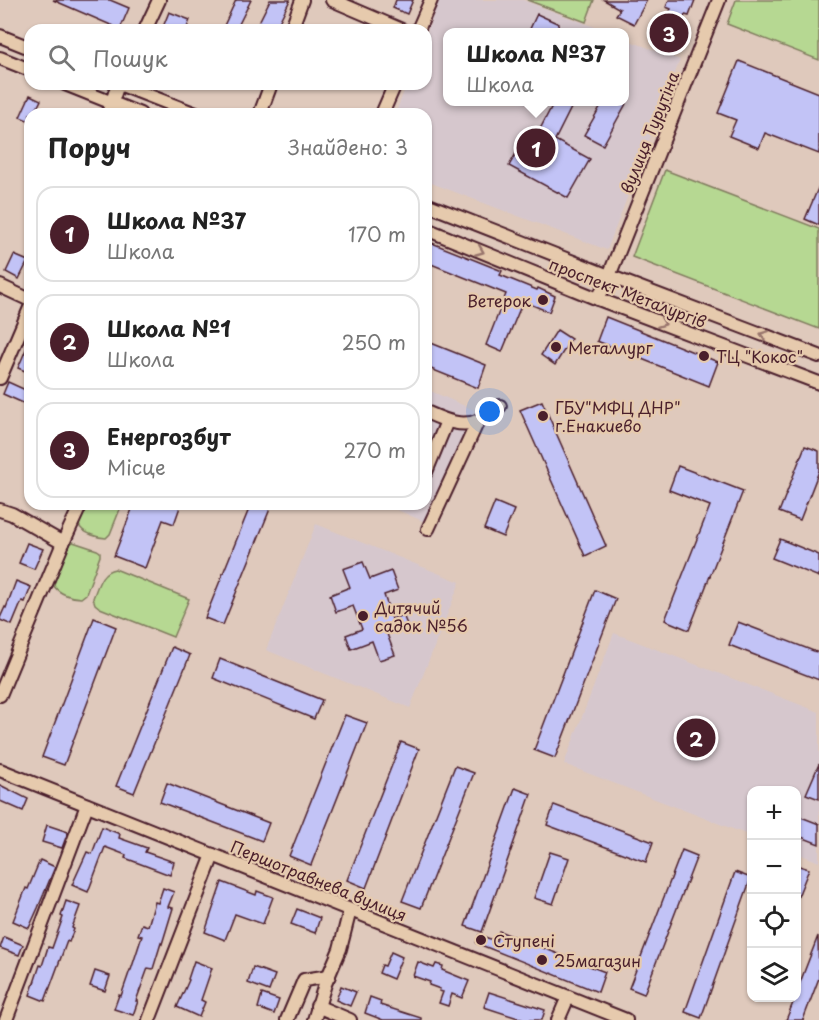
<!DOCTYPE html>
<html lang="uk">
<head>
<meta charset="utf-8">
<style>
	:root { --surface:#fff; --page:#f2f2f2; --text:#222; --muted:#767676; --line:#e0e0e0; --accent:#4a1f2b }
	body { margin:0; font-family:"Playpen Sans",sans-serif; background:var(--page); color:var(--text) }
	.controls { position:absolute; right:18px; bottom:18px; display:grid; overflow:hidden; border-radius:12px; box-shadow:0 2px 4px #0004 }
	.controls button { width:54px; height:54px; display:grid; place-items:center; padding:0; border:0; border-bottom:2px solid var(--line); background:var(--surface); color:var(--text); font:30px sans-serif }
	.you { position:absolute; left:490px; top:412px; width:21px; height:21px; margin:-15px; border:4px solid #fff; border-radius:50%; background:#1a73e8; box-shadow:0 0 0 9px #1a73e833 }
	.badge { display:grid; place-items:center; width:39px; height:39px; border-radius:50%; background:var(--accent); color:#fff; font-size:20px; font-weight:700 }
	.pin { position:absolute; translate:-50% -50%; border:3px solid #fff; box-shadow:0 2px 6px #0006 }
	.popup { position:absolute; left:443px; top:28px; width:186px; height:78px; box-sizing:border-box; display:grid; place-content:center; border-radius:12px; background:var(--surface); filter:drop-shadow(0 2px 4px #0005); font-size:20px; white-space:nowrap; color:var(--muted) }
	.popup b { font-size:22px; color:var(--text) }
	.popup::after { content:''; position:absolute; left:50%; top:100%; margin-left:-12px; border:12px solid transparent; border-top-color:var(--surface) }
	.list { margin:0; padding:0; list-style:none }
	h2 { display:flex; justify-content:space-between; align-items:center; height:78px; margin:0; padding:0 24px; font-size:26px }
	h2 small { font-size:20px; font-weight:400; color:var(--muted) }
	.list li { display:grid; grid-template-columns:39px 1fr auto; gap:18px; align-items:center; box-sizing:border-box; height:96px; margin:0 12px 12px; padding:0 12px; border:2px solid var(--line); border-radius:18px }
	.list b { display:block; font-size:22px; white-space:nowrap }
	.list p { margin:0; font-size:20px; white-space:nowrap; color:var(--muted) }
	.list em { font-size:20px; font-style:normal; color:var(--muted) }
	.icon { flex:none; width:33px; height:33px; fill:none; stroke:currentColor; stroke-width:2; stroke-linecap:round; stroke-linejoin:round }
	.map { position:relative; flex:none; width:819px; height:1020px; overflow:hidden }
	.search { position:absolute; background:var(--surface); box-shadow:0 2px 4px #0004; left:24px; top:24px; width:408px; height:66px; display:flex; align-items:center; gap:15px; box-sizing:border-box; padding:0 21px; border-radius:18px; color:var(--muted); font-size:22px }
	.panel { position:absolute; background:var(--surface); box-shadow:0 2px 4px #0004; left:24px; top:108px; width:408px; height:402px; border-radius:18px }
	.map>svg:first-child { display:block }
</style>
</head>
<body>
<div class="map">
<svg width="819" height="1020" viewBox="0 0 819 1020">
	<rect width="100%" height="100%" fill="#dfc9bc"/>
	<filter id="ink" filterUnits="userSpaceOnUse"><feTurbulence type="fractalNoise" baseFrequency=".0167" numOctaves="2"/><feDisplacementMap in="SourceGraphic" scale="12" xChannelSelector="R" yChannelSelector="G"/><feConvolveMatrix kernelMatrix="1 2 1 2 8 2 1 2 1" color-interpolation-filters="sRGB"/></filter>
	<g filter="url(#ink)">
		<g fill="#d6c7cd">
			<polygon points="439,0 523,0 608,32 448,33 448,102 624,102 625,39 680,60 607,250 426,181 426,114 395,114 407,84 426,84 426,34"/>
			<polygon points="426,389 474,410 425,522 384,504 426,504"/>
			<polygon points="316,524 460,582 410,708 266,650"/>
			<polygon points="614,633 819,712 819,862 797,853 796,790 752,790 751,836 564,764"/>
		</g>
		<g fill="#b6d892" stroke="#807c5e" stroke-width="1.5">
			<polygon points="527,0 594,0 586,22"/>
			<polygon points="736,0 819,0 819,60 727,24"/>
			<polygon points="665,170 819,229 819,329 632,257"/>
			<path d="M87,504H122L110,534L106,538C101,538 97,537 92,535C71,527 80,520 87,504Z"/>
			<path d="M73,542L97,550L100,552V556L86,594L81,598C72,598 59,594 54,586V581L69,545Z"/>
			<path d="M115,569L189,599L173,637L100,608L95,604L93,598C98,586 101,571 115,569Z"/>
		</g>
		<g fill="#c2c3f6" stroke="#4a1f2b" stroke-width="1.5">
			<polygon points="53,0 110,0 129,8 120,29"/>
			<polygon points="236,0 251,0 236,30 222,30"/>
			<polygon points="270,0 290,0 275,30 269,30 258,24"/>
			<polygon points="396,0 413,0 407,14 393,8"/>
			<polygon points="604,0 647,0 634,24 616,15 620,9"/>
			<polygon points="669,0 695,0 689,16 685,15 670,48 656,42 671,9 666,7"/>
			<polygon points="169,12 190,20 186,30 171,30 163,27"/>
			<polygon points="537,14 559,24 555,33 528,33"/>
			<polygon points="739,61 819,93 819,154 765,133 759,148 729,136 736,120 718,113"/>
			<polygon points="30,95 41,100 34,114 30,114 30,121 20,117"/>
			<polygon points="554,102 574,102 555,140 590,159 568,198 509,166 531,127 539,131"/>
			<polygon points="603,102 627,102 603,145 584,135"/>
			<polygon points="819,186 819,225 805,219"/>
			<polygon points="432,243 502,271 500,275 537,290 538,288 555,296 549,312 523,301 502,352 486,345 506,294 426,262 426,257"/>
			<polygon points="14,255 28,261 19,279 6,272"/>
			<polygon points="606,317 718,362 709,386 597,341"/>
			<polygon points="557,330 571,339 555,365 541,355"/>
			<polygon points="30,340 30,373 18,368"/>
			<polygon points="426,341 486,365 478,388 426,367"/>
			<polygon points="8,382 30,392 30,406 3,394"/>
			<polygon points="542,401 606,546 585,556 520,410"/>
			<polygon points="805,446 819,451 819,471 800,520 779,512"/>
			<polygon points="678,466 743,491 689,630 665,620 710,506 669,490"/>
			<polygon points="495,502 514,510 503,537 484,529"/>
			<polygon points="134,504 181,504 174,524 163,520 145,568 114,556"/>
			<polygon points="251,504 272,504 223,625 205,618"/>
			<polygon points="780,539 819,555 819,577 772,558"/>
			<polygon points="27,543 43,549 34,569 19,563"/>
			<polygon points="363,562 370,579 391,571 398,590 384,595 392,619 403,615 408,627 387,634 395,655 379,660 372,641 351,649 346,635 362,629 353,606 336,612 330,595 350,587 343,569"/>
			<polygon points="16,581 31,587 25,602 22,601 12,625 0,620 0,618 5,607 6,608"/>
			<polygon points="595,590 616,599 555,758 534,750"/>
			<polygon points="94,618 116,627 64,765 42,757"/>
			<polygon points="738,622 819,653 819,680 729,645"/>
			<polygon points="172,647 190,655 134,793 116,786"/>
			<polygon points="220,659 322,700 314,719 213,678"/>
			<polygon points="345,715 367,723 311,865 289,856"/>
			<polygon points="401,742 419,749 366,888 347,880"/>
			<polygon points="819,764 819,799 806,794"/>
			<polygon points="455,766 474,773 421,908 402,901"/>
			<polygon points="167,783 269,823 262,841 160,802"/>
			<polygon points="0,785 28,799 23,811 0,801"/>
			<polygon points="515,788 531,794 482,932 465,926"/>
			<polygon points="554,805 653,842 646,862 547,825"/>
			<polygon points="796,815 819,824 819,844 796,835"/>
			<polygon points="47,825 68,832 62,848 42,842"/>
			<polygon points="102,827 120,834 119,838 147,848 145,852 174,862 170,875 125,858 126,855 105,847 88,892 72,885 87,852 92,854"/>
			<polygon points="682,850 697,856 644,994 629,988"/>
			<polygon points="550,852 569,858 553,904 534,898"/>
			<polygon points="40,860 55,867 38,908 29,928 13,921 26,888 28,889"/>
			<polygon points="796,865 809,869 797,899 796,899"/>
			<polygon points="735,872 751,878 701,1018 685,1012"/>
			<polygon points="222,882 256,895 257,891 273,897 263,924 235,914 225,940 205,932"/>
			<polygon points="163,888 174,892 168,907 173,908 162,944 161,943 153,969 148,968 136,1001 138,1001 133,1015 114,1009 119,995 121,996 130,970 131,970 142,936 138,935 142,924 148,926 155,902 158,903"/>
			<polygon points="66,901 80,906 72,928 74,929 69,942 67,941 45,1001 30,995 40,965 42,966 48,947 52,948 63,917 61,916"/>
			<polygon points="297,909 320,918 315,933 291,924"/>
			<polygon points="499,931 605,972 598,992 476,943 479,935 496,941"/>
			<polygon points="818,936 819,978 803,1020 786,1020 795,998 796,998 796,993"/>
			<polygon points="4,937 23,945 19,955 0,948"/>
			<polygon points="391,952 402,957 393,979 379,973 382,965 385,966"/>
			<polygon points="194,961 212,968 201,1000 205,1002 199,1017 177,1007 189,980 188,979"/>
			<polygon points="418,962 434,968 436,964 443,966 442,970 469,981 462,998 452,994 448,1006 439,1003 443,992 439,991 440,989 429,985 430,982 413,976"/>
			<polygon points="253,967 275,975 269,991 248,983"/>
			<polygon points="95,971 110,976 105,991 90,986"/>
			<polygon points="341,986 356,992 350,1006 336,1000"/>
			<polygon points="489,992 545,1010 542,1020 524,1020 484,1007"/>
			<polygon points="262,994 279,1000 274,1014 258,1008"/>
			<polygon points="370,997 381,1001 380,1005 421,1018 421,1020 383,1020 365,1013"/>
		</g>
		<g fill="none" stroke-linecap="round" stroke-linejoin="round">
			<defs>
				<g id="minor">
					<polyline points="332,0 402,30"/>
					<polyline points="145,30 159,0"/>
					<polyline points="291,30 302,0"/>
					<polyline points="418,30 431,0"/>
					<polyline points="0,36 30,48"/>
					<polyline points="0,58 30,70"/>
					<polyline points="65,84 140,114"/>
					<polyline points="119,84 196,114"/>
					<polyline points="108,114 118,84"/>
					<polyline points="260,114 271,84"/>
					<polyline points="382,114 395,84"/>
					<polyline points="426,204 609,276 819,356"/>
					<polyline points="426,229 598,299 819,383"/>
					<polyline points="0,286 30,300"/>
					<polyline points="598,299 609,276 719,0"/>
					<polyline points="0,378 30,308"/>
					<path d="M426,412C442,419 462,429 479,420C486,416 493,410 500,406"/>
					<polyline points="426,472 447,421"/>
					<polyline points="0,510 12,514 63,543"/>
					<polyline points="428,529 478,421"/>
					<polyline points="0,695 63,543 81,504"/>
					<polyline points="0,770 626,1020"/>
					<polyline points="317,1006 350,1020"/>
					<polyline points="6,1020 87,805"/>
					<polyline points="149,1020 213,855"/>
					<polyline points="287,1020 304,980 329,976"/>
					<polyline points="314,1020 325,984 340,949 350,910"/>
					<polyline points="558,1020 568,997"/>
				</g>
			</defs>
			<use href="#minor" stroke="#4a1f2b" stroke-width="16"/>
			<use href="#minor" stroke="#e6caad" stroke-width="12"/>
		</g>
		<defs><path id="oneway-chevron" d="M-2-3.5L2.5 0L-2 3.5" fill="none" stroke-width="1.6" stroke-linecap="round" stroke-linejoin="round" transform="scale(1.5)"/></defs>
		<g stroke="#98746c">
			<use href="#oneway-chevron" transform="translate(480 251) rotate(22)"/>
			<use href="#oneway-chevron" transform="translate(662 323) rotate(21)"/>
			<use href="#oneway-chevron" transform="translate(764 335) rotate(-159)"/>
		</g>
	</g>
	<g fill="#4a1f2b" stroke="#e6caad" stroke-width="2">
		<circle cx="543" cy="300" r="6"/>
		<circle cx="556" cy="347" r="6"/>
		<circle cx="704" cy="356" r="6"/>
		<circle cx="543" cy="416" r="6"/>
		<circle cx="363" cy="616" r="6"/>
		<circle cx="481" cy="940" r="6"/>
		<circle cx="542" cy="960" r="6"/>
	</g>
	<g text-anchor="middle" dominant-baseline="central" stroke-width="4.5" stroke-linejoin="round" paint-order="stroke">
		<g font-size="16" fill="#4a1f2b" stroke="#e6caad">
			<text transform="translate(649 132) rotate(-68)">вулиця Турутіна</text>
			<text transform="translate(628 292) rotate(21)">проспект Металургів</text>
			<text transform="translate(319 880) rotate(22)">Першотравнева вулиця</text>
		</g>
		<g font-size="16" fill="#4a1f2b" stroke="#e6caad" text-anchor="start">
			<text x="531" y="300" text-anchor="end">Ветерок</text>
			<text x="568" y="347">Металлург</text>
			<text x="716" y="356">ТЦ "Кокос"</text>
			<text x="555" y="407">ГБУ"МФЦ ДНР"<tspan x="555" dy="18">г.Енакиево</tspan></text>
			<text x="375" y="607">Дитячий<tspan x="375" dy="18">садок №56</tspan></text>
			<text x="493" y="940">Ступені</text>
			<text x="554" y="960">25магазин</text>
		</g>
	</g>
</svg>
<div class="controls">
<button>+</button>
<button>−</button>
<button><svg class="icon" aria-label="locate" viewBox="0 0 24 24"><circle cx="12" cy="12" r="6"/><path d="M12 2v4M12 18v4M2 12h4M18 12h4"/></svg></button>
<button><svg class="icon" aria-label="layers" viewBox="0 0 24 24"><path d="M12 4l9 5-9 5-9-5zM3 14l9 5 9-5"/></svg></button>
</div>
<div class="you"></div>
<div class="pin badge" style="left:536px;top:148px">1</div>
<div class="popup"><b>Школа №37</b>Школа</div>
<div class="pin badge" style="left:696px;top:738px">2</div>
<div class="pin badge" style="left:669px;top:33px">3</div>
<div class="search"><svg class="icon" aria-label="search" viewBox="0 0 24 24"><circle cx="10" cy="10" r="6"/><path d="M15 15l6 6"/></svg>Пошук</div>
<section class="panel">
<h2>Поруч<small>Знайдено: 3</small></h2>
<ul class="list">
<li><span class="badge">1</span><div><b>Школа №37</b><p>Школа</p></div><em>170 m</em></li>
<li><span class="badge">2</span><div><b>Школа №1</b><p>Школа</p></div><em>250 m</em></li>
<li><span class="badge">3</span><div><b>Енергозбут</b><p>Місце</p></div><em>270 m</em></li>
</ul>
</section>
</div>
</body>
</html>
